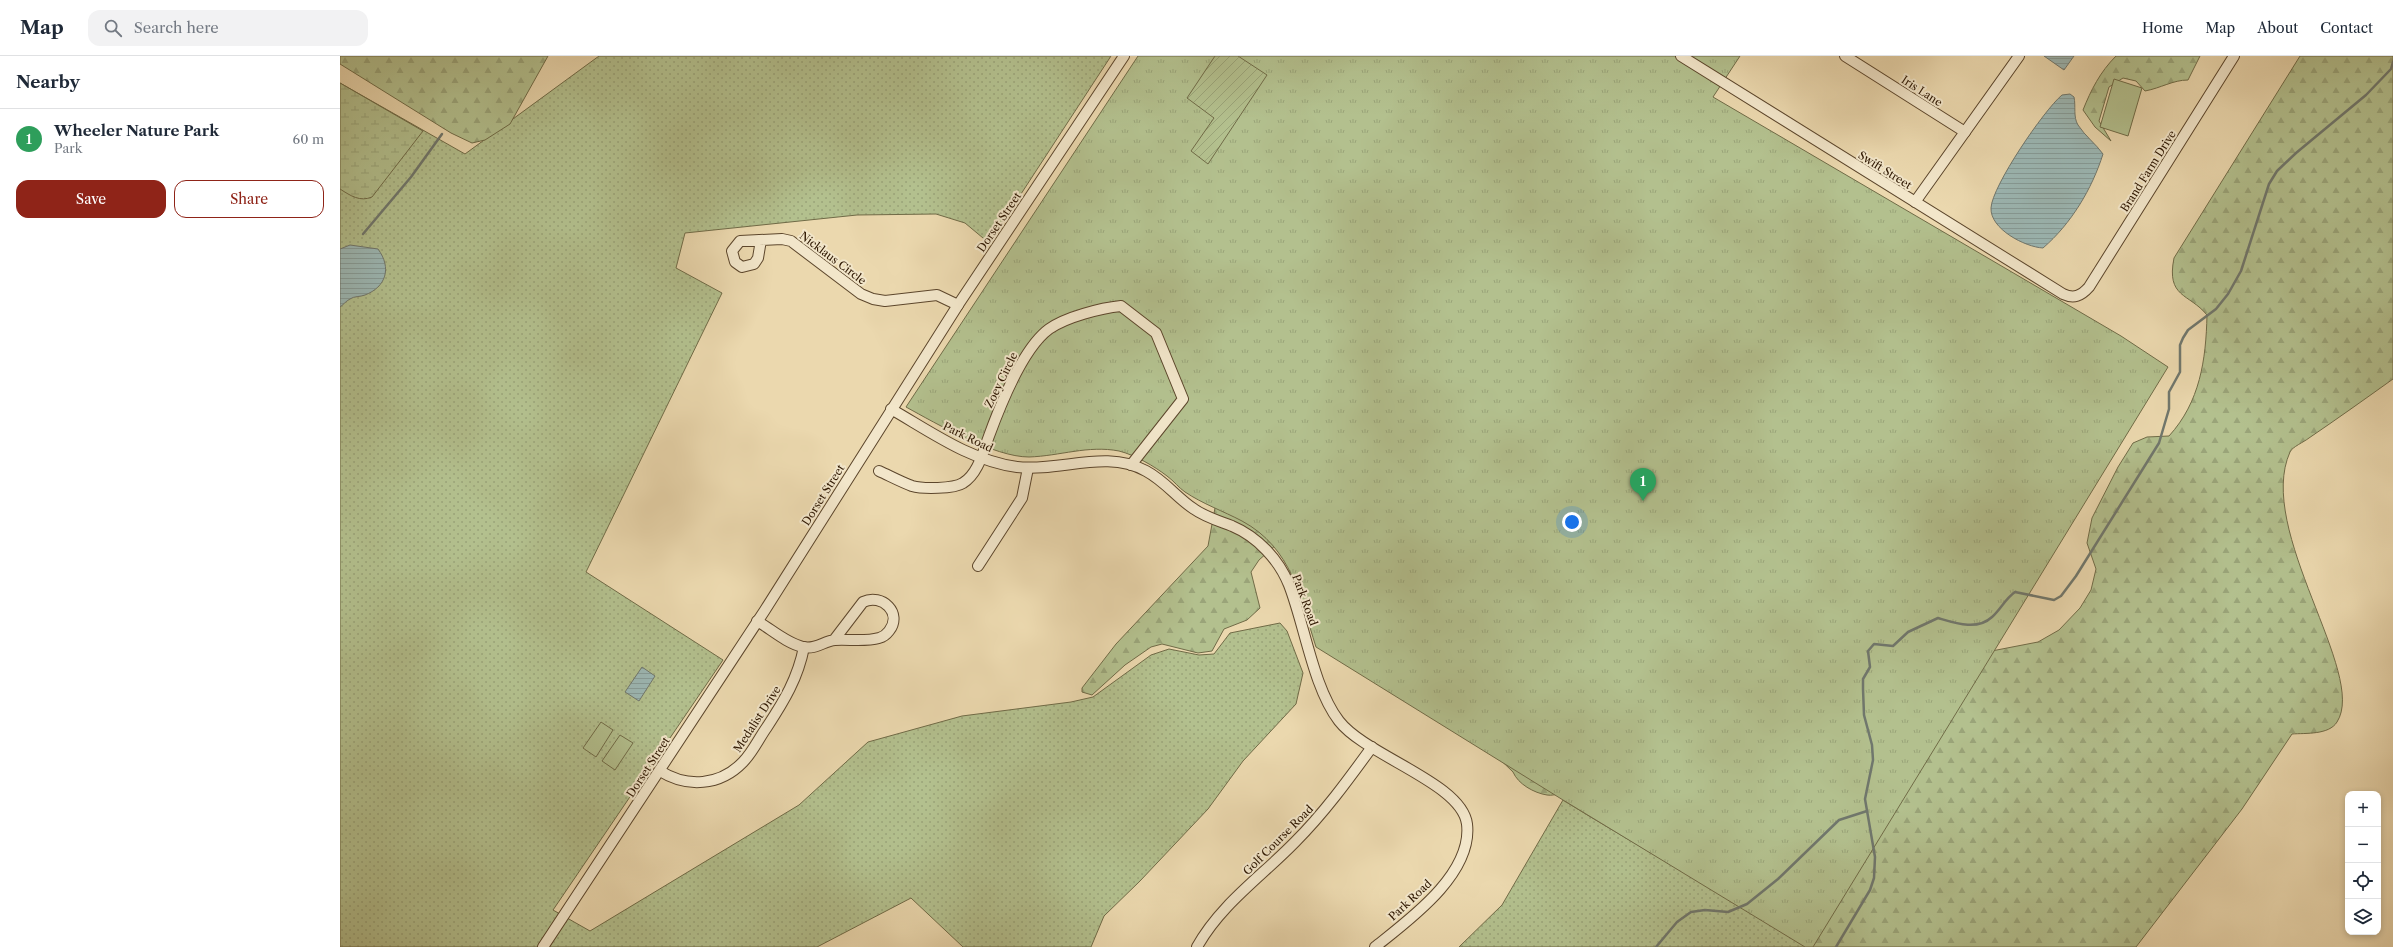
<!DOCTYPE html>
<html lang="en">
<head>
<meta charset="utf-8">
<style>
	:root { --surface:#fff; --page:#f2f2f3; --text:#1f2937; --muted:#747a83; --line:#e0e1e3; --accent:#8f2418 }
	body { margin:0; font-family:"Libre Caslon Text",serif; background:var(--page); color:var(--text) }
	.controls { position:absolute; right:12px; bottom:12px; display:grid; overflow:hidden; border-radius:8px; box-shadow:0 2px 6px #0003 }
	.controls button { width:36px; height:36px; display:grid; place-items:center; padding:0; border:0; border-bottom:1px solid var(--line); background:var(--surface); color:var(--text); font:20px sans-serif }
	.you { position:absolute; left:1232px; top:466px; width:14px; height:14px; margin:-10px; border:3px solid #fff; border-radius:50%; background:#1a73e8; box-shadow:0 0 0 6px #1a73e833 }
	.badge { display:grid; place-items:center; width:26px; height:26px; border-radius:50%; background:var(--accent); color:#fff; font-size:13px; font-weight:700 }
	.pin { position:absolute; translate:-50% -33px; filter:drop-shadow(0 1px 2px #0008) }
	.pin::after { content:''; position:absolute; top:21px; width:14px; height:12px; background:inherit; clip-path:polygon(0 0,100% 0,50% 100%) }
	.list { margin:0; padding:0; list-style:none }
	h2 { display:flex; justify-content:space-between; align-items:center; height:52px; margin:0; padding:0 16px; font-size:17px }
	h2 small { font-size:13px; font-weight:400; color:var(--muted) }
	.list li { display:grid; grid-template-columns:26px 1fr auto; gap:12px; align-items:center; box-sizing:border-box; height:60px; padding:0 16px; border-top:1px solid var(--line) }
	.list b { display:block; font-size:15px; white-space:nowrap }
	.list p { margin:0; font-size:13px; white-space:nowrap; color:var(--muted) }
	.list em { font-size:13px; font-style:normal; color:var(--muted) }
	.actions { display:flex; gap:8px; padding:12px 16px }
	.actions a { flex:1; padding:9px 0; border:1px solid var(--accent); border-radius:12px; text-align:center; font-size:14px; color:var(--accent) }
	.actions .main { background:var(--accent); color:#fff }
	.icon { flex:none; width:22px; height:22px; fill:none; stroke:currentColor; stroke-width:2; stroke-linecap:round; stroke-linejoin:round }
	.map { position:relative; flex:none; width:2053px; height:891px; overflow:hidden }
	header { display:flex; align-items:center; gap:24px; box-sizing:border-box; height:56px; padding:0 20px; background:var(--surface); border-bottom:1px solid var(--line) }
	header strong { font-size:19px }
	nav { display:flex; gap:22px; margin-inline-start:auto; font-size:14px }
	.search { width:280px; height:36px; background:var(--page); display:flex; align-items:center; gap:10px; box-sizing:border-box; padding:0 14px; border-radius:12px; color:var(--muted); font-size:15px }
	main { display:flex }
	aside { flex:1; background:var(--surface) }
	.map>svg:first-child { display:block }
</style>
</head>
<body>
<header>
<strong>Map</strong>
<div class="search"><svg class="icon" aria-label="search" viewBox="0 0 24 24"><circle cx="10" cy="10" r="6"/><path d="M15 15l6 6"/></svg>Search here</div>
<nav><a>Home</a><a>Map</a><a>About</a><a>Contact</a></nav>
</header>
<main>
<aside>
<h2>Nearby<small></small></h2>
<ul class="list">
<li><span class="badge" style="background:#2e9e5b">1</span><div><b>Wheeler Nature Park</b><p>Park</p></div><em>60 m</em></li>
</ul>
<div class="actions"><a class="main">Save</a><a>Share</a></div>
</aside>
<div class="map">
<svg width="2053" height="891" viewBox="0 0 2053 891">
	<defs>
		<pattern id="grass-dots" width="8" height="8" patternUnits="userSpaceOnUse"><rect width="8" height="8" fill="#b3c08e"/><path d="M2 2h.1M6 6h.1" fill="none" stroke="#9aa479" stroke-width="1.8" stroke-linecap="round"/></pattern>
		<pattern id="forest-firs" width="22" height="20" patternUnits="userSpaceOnUse"><rect width="22" height="20" fill="#b3c08e"/><path d="M5 1l3.5 6h-7zM16 11l3.5 6h-7z" fill="#9aa479"/></pattern>
		<pattern id="wetland-marsh" width="20" height="14" patternUnits="userSpaceOnUse"><rect width="20" height="14" fill="#b3c08e"/><path d="M1 5h8M5 5V1M11 12h8M15 12V8" fill="none" stroke="#9aa479"/></pattern>
		<pattern id="park-tufts" width="24" height="20" patternUnits="userSpaceOnUse"><rect width="24" height="20" fill="#b3c08e"/><path d="M3 7l-1-3M5 7V3M7 7l1-3M15 17l-1-3M17 17v-4M19 17l1-3" fill="none" stroke="#9aa479"/></pattern>
		<pattern id="garden-furrows" width="10" height="10" patternUnits="userSpaceOnUse"><rect width="10" height="10" fill="#b3c08e"/><path d="M-1 1l2-2M0 10L10 0M9 11l2-2" fill="none" stroke="#9aa479"/></pattern>
		<pattern id="water-rules" width="6" height="5" patternUnits="userSpaceOnUse"><rect width="6" height="5" fill="#9cb8b5"/><path d="M0 2.5h6" fill="none" stroke="#879d9a"/></pattern>
	</defs>
	<rect width="100%" height="100%" fill="#ebd8ae"/>
	<filter id="stains"><feTurbulence type="fractalNoise" baseFrequency=".005" numOctaves="4"/><feColorMatrix values="0 0 0 0 .2 0 0 0 0 .09 0 0 0 0 .02 0 0 0 .5 -.17"/></filter>
	<radialGradient id="worn" r=".72"><stop offset=".6" stop-color="#630" stop-opacity="0"/><stop offset="1" stop-color="#630" stop-opacity=".3"/></radialGradient>
	<g fill="url(#grass-dots)" stroke="#706b47">
		<polygon points="259,0 771,0 649,187 625,167 596,158 517,159 345,177 336,212 382,237 246,516 383,604 213,854 250,875 459,749 528,686 622,660 731,646 753,641 811,599 829,593 859,599 874,598 890,577 940,567 947,575 963,617 956,648 903,705 868,753 800,825 764,860 751,891 623,891 571,842 477,891 0,891 0,27 125,98"/>
		<polygon points="1223,744 1249,760 1469,891 1119,891 1162,849"/>
	</g>
	<g fill="url(#forest-firs)" stroke="#706b47">
		<polygon points="0,0 208,0 170,68 145,84 132,87 111,77 0,8"/>
		<path d="M1776,0H1860L1848,24C1833,24 1821,32 1805,35L1796,25L1783,22L1769,31L1759,65L1771,85L1755,71L1743,54C1751,34 1760,16 1776,0Z"/>
		<path d="M1960,0H2053V323C2025,343 1997,363 1969,382C1964,386 1952,391 1950,396C1915,474 2028,618 1997,666C1989,679 1966,677 1952,678L1902,753L1796,891H1469L1223,737C1218,738 1211,740 1207,739C1194,737 1178,728 1173,716L937,488L919,504L911,516L920,552L907,564L884,573L872,595L858,597L822,588L811,591L785,609L752,639L742,636V632L776,588L868,490L877,441L1631,599L1698,586L1719,574L1740,552L1751,534L1756,513L1747,487L1752,462L1778,411L1793,387L1807,381L1829,380C1860,346 1866,304 1867,259C1849,237 1826,242 1834,202Z"/>
	</g>
	<path fill="url(#wetland-marsh)" stroke="#706b47" d="M0,27L83,75L32,141C20,146 11,140 0,133Z"/>
	<path fill="url(#park-tufts)" stroke="#706b47" d="M798,0H1400L1373,41L1781,280L1828,311L1473,891H1465L1223,744L976,591C960,541 952,492 902,465C883,455 863,448 845,436C839,432 834,425 827,420C814,410 795,399 779,395C748,389 720,400 689,401C654,401 597,368 566,351Z"/>
	<polygon fill="url(#garden-furrows)" stroke="#706b47" points="875,0 898,0 927,19 868,108 851,95 874,62 847,42"/>
	<g fill="#b3c08e" stroke="#706b47">
		<polygon points="1774,23 1802,32 1788,80 1760,71"/>
		<polygon points="261,666 273,674 256,701 243,692"/>
		<polygon points="280,679 293,687 275,714 262,705"/>
	</g>
	<g fill="url(#water-rules)" stroke="#70776d">
		<polygon points="1704,0 1734,0 1724,14"/>
		<path d="M1730,38L1734,41C1736,50 1733,61 1738,69C1745,80 1756,88 1763,98C1752,133 1731,168 1703,192C1685,191 1650,173 1651,152C1652,130 1704,54 1722,39Z"/>
		<path d="M10,189L38,193C52,212 46,231 25,239C20,241 14,240 10,243C6,245 3,249 0,251V193Z"/>
		<polygon points="302,611 315,620 299,645 285,636"/>
	</g>
	<g fill="none" stroke-linecap="round" stroke-linejoin="round">
		<g stroke="#70776d" stroke-width="2.5">
			<polyline points="23,178 71,121 102,78"/>
			<polyline points="1316,891 1337,866 1351,856 1365,854 1388,856 1407,848 1438,823 1499,764 1527,755"/>
			<path d="M1496,891L1530,834L1534,822L1535,801L1525,743L1533,704L1532,689L1524,659L1523,633V623L1530,611L1528,595L1534,588L1553,590L1568,576L1598,562C1615,567 1637,575 1652,561C1661,553 1665,543 1675,536L1714,544L1721,540L1736,520L1819,387L1829,353V336L1840,316V289L1843,282L1848,274L1876,253L1888,238L1901,215L1929,128L1937,115L1956,97L2026,39L2051,13L2053,6"/>
		</g>
		<defs>
			<g id="minor">
				<path d="M1341,0L1723,238C1734,243 1741,240 1749,231L1894,0"/>
				<polyline points="1505,0 1625,76"/>
				<polyline points="1575,146 1679,0"/>
				<polyline points="421,184 418,202 414,208 402,211 395,206 392,195 400,185 442,183 451,185 521,238 533,243 545,245 597,239 618,249"/>
				<path d="M551,353C591,376 631,405 677,411C721,416 766,393 806,415C825,425 837,442 854,453C865,461 879,465 892,470C918,481 939,504 949,529C965,570 973,631 999,665C1026,700 1122,727 1127,768C1133,818 1069,864 1035,891"/>
				<path d="M539,415C550,420 561,426 572,430C582,433 614,433 623,427C638,418 643,396 649,380C660,350 683,292 709,273C726,261 761,252 781,250L816,277L843,343L791,409"/>
				<polyline points="638,510 682,442 688,412"/>
				<path d="M417,565C431,573 446,587 463,591C475,594 484,585 495,584C509,583 525,586 539,582C543,581 546,579 549,575C563,557 542,537 523,546L494,584"/>
				<path d="M320,715C347,732 380,730 403,706C413,696 419,682 427,671C444,645 458,622 464,591"/>
				<polyline points="203,891 425,554 618,249 784,0"/>
				<path d="M857,891C880,849 922,820 955,786C984,757 1008,724 1032,691"/>
			</g>
		</defs>
		<use href="#minor" stroke="#5c462c" stroke-width="12"/>
		<use href="#minor" stroke="#f2e6ca" stroke-width="10"/>
	</g>
	<g text-anchor="middle" dominant-baseline="central" stroke-width="4" stroke-linejoin="round" paint-order="stroke">
		<g font-size="11" fill="#2d1600" stroke="#f2e6ca">
			<text transform="translate(1582 35) rotate(33)">Iris Lane</text>
			<text transform="translate(1545 114) rotate(32)">Swift Street</text>
			<text transform="translate(1808 115) rotate(-58)">Brand Farm Drive</text>
			<text transform="translate(659 166) rotate(-56)">Dorset Street</text>
			<text transform="translate(493 202) rotate(37)">Nicklaus Circle</text>
			<text transform="translate(661 324) rotate(-64)">Zoey Circle</text>
			<text transform="translate(628 381) rotate(26)">Park Road</text>
			<text transform="translate(483 439) rotate(-58)">Dorset Street</text>
			<text transform="translate(965 544) rotate(70)">Park Road</text>
			<text transform="translate(417 663) rotate(-57)">Medalist Drive</text>
			<text transform="translate(308 711) rotate(-57)">Dorset Street</text>
			<text transform="translate(938 784) rotate(-45)">Golf Course Road</text>
			<text transform="translate(1070 844) rotate(-43)">Park Road</text>
		</g>
	</g>
	<rect width="100%" height="100%" filter="url(#stains)"/>
	<rect width="100%" height="100%" fill="url(#worn)"/>
</svg>
<div class="controls">
<button>+</button>
<button>−</button>
<button><svg class="icon" aria-label="locate" viewBox="0 0 24 24"><circle cx="12" cy="12" r="6"/><path d="M12 2v4M12 18v4M2 12h4M18 12h4"/></svg></button>
<button><svg class="icon" aria-label="layers" viewBox="0 0 24 24"><path d="M12 4l9 5-9 5-9-5zM3 14l9 5 9-5"/></svg></button>
</div>
<div class="you"></div>
<div class="pin badge" style="left:1303px;top:445px;background:#2e9e5b">1</div>
</div>
</main>
</body>
</html>
